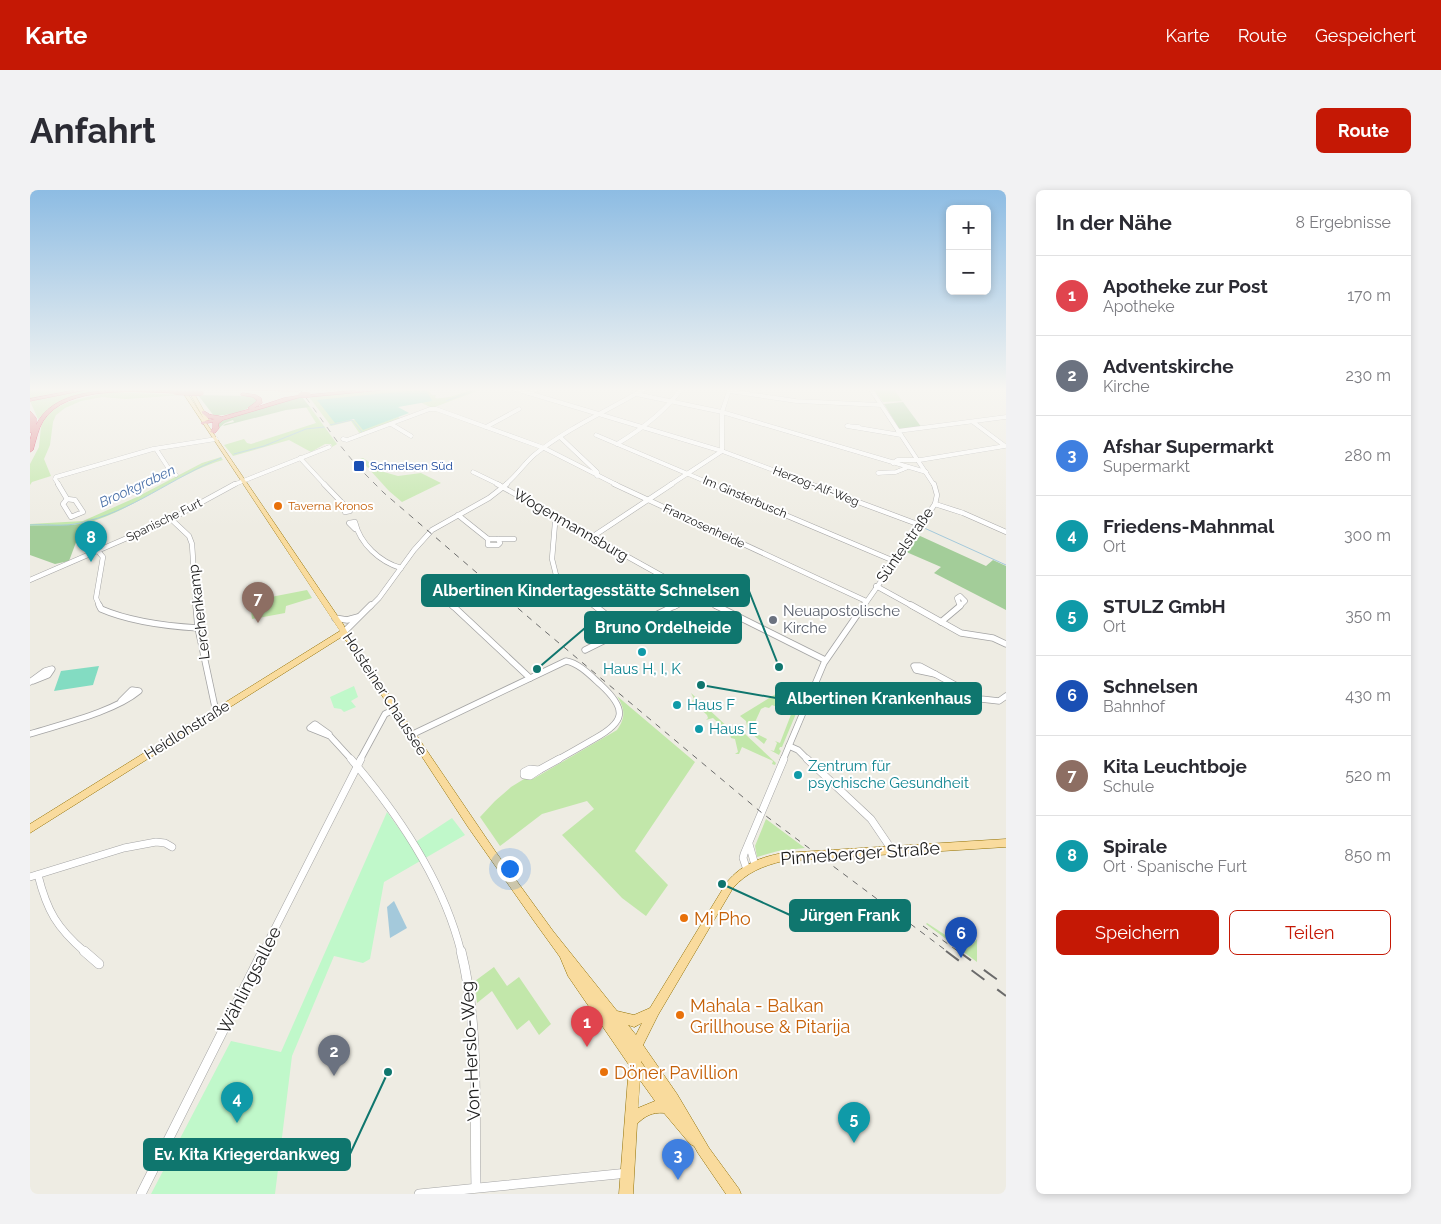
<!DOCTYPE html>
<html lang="de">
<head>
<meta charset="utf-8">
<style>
	:root { --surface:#fff; --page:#f2f2f3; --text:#2b2b33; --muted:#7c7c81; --line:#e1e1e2; --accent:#c51805 }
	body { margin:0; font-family:Raleway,sans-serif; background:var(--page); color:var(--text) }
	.controls { position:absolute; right:15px; top:15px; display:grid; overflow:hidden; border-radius:8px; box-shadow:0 2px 8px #0003 }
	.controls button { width:45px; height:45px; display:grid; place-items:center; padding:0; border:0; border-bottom:1px solid var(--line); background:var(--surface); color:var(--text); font:25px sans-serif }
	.you { position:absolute; left:479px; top:678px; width:18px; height:18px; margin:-12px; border:4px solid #fff; border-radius:50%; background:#1a73e8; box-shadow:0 0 0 8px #1a73e833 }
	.badge { display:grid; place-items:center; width:32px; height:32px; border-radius:50%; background:var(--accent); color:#fff; font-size:16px; font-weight:700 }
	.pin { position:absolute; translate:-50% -41px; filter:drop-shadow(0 1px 2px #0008) }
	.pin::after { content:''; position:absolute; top:26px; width:18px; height:15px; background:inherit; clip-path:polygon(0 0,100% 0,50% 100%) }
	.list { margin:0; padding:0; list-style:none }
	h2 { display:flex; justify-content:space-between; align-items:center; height:65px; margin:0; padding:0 20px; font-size:21px }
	h2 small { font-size:16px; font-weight:400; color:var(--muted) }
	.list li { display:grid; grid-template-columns:32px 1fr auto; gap:15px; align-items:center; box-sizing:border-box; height:80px; padding:0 20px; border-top:1px solid var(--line) }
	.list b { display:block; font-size:19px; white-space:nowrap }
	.list p { margin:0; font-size:16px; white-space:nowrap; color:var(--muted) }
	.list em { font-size:16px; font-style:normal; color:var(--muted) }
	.actions { display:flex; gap:10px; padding:15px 20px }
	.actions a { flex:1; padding:11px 0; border:1px solid var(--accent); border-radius:8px; text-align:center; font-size:18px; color:var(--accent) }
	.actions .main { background:var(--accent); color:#fff }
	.map { position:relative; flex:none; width:976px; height:1004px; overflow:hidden; border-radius:8px }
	header { display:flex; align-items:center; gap:30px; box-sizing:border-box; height:70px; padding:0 25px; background:var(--accent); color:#fff }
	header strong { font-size:24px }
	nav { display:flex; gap:28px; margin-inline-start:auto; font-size:18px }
	.intro { display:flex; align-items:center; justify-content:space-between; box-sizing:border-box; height:120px; padding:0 30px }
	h1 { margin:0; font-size:35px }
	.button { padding:12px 22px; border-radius:8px; background:var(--accent); color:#fff; font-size:18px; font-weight:700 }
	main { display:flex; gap:30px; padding:0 30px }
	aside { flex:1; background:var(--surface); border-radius:8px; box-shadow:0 2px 8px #0003 }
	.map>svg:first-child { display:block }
</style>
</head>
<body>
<header>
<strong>Karte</strong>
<nav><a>Karte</a><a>Route</a><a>Gespeichert</a></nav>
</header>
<div class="intro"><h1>Anfahrt</h1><a class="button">Route</a></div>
<main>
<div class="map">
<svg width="976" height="1004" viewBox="0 0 976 1004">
	<rect width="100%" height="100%" fill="#eeece3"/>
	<g fill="#c2e7aa">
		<path d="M0,198H45L70,201C46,207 27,213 8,229L0,211L58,199L25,203L0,209Z"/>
		<path d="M374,198H416L399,201L402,205H406L405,208C422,210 438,198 455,198L402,218L390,212L402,211L333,207L288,210L320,230H326L333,239L368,227L371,229L330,244L321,231L301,236L279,207Z"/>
		<polygon points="843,198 863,198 872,211 853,212"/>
		<polygon points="78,202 152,205 96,209 72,207 51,211 35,218 26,225 23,232 20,255 14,269 21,286 2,292 0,295 0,274 9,257 11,237 14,229 24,219 38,212"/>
		<polygon points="276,217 280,217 307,254 302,257 301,254 295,254 281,262 259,250 203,266 194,255 214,249 217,253 221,254 286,233"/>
		<path d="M191,267L193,270C145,284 103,321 54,334C37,338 17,336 0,336V334L53,331L107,307L172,273Z"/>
		<polygon points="333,268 354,282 368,286 391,283 411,293 372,312 359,301 330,269"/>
		<polygon points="277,400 282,408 256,416 255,423 222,429 220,411"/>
		<polygon points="752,500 773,507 752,557 750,557 749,559 751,561 749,565 740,560 744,561 747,553 745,551 750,553 767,509 754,503 747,517 742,515 739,518 735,517 731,519 721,541 737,549 734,554 722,544 724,543 718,541 716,531 710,526"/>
		<polygon points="661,503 701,540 703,538 714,543 746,573 745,575 742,574 743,571 712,557 709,564 705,564 708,562 705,549 701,548 700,544 683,528 676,530 678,528 677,525 662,511 664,509"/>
		<path d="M587,506L665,572L605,661L638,695L616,726L592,708L532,645L564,619L557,611L512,624L470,656L450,627L465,611L481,597L494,589H503L587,540C596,527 595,519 587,506Z"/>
		<polygon points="736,629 775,658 748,661 727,667 725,656"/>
		<polygon points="897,733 929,754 942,755 947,749 947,772 896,734"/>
		<polygon points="464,777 477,796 489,787 521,834 509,845 499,830 487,840 462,801 447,813 445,791"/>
	</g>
	<g fill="#a3cd99">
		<path d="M168,205L221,206L228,209C221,222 197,225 184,226Z"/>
		<polygon points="272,207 280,217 256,220 193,236 195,234 204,232 203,230 195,233 189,238 188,232 253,210"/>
		<polygon points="873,212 892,238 870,240 854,214"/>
		<polygon points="59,332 48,347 39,371 25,374 0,365 0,336 44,335"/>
		<polygon points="888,345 956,376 963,370 976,376 976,420 904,383 911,377 874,361"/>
	</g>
	<g fill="#c0f8ca">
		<polygon points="324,496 328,507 321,511 326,517 314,522 311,519 304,518 300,507"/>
		<polygon points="357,622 381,655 422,628 435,645 354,692 340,769 333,773 304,766 262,866 245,1004 121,1004 201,851 251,862"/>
	</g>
	<g fill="#83dcc2">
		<polygon points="396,199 402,211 368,217 379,223 333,240 324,229 305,233 287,210"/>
		<polygon points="69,476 63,495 24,501 31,481"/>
	</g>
	<polygon fill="#a4c9db" points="364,711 377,738 360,748 357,717"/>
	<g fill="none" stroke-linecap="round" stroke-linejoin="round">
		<g stroke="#a4c9db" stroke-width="1">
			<polyline points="416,211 451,198"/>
			<polyline points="300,235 322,230 332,242"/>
			<polyline points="204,264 234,256 276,239 294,237"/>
			<path d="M0,335C17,334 34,337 50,333C101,322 143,287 191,268"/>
			<polyline points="892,337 976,375"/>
			<polyline points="885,348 891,338"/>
			<polyline points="875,361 883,350"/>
			<polyline points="864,378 868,373"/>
			<polyline points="855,390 856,388"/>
			<polyline points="852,394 854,391"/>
		</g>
		<polyline stroke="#c4c3bb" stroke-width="5.5" stroke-dasharray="5.5 2.5" stroke-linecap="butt" points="58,199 70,198"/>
		<defs>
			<g id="minor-far4">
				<polyline points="482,198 692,261 783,295"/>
				<polyline points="840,198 904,295"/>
				<polyline points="699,201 766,211 851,215"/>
				<polyline points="498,203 511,198"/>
				<polyline points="606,204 692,222 896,282"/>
				<polyline points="361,234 381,246"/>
				<polyline points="456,237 489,219"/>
				<polyline points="829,237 817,236 871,245"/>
				<polyline points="868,241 976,227"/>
				<polyline points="566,245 684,295"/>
				<polyline points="530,247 567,282 567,286"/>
				<polyline points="313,249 317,250 400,219 406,219 514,258 587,295"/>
				<path d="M587,254C612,239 635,222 652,198"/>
				<polyline points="126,259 141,282 146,285"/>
				<polyline points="270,268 295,295"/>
				<polyline points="863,273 867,270 890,270 975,256 943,232"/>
				<polyline points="443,282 470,295"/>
				<polyline points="848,283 866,282 876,278"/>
				<polyline points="29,295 25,289 26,287 123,259 186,249"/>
				<polyline points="203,295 299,257"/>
				<path d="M475,295C486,286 494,274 504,265C539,237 579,220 616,198"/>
				<polyline points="640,295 692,261 692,222 700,198"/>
			</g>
			<g id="minor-far3">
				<polyline points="28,294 37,309"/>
				<polyline points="294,294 316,317"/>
				<polyline points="467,294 688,417"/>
				<polyline points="584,294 836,411"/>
				<polyline points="682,294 864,371"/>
				<polyline points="780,294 890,335"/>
				<polygon points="37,309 45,310 53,322 41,327 33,314"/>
				<polyline points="905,314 933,323 976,342"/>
				<polygon points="316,317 320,321 315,322"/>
				<polyline points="428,325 458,349"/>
				<polyline points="141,329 159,346 162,354 166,417"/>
				<polyline points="529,329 525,333 522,369 526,385 566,417"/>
				<path d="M325,339L319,333L325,332C330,354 350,372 371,378"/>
				<polyline points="562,347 642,294"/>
				<polygon points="458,349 468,349 470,353 468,355 458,355"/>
				<polyline points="468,349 484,349"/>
				<polyline points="68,361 73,367 66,408 70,417"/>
				<polyline points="0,390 141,329 205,294"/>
				<polyline points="846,396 884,417"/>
				<polygon points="410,400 416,400 415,409 410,405"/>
				<polygon points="930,406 935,411 930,416 927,408"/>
				<polyline points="415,409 423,417"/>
				<polyline points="340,417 349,408 384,360 402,340 459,308 477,294"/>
				<polyline points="644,417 666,406"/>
				<polyline points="833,417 905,314 907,305 904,294"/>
			</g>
			<g id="minor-far2">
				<path d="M69,415L71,419C101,432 135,436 168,438"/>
				<polyline points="166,415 168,438 186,522"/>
				<polyline points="422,415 500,488"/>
				<polyline points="564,415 595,440"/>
				<polyline points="685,415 795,470"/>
				<polyline points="881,415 931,443 963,448 976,454"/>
				<polyline points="305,428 317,430 328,427"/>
				<polyline points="911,432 930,416"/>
				<polyline points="314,442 341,415"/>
				<polyline points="555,460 646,415"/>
				<polygon points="884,476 890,476 905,484 886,480"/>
				<polyline points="905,484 951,509 969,511 976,506"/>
				<polyline points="0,492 15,481 22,479 18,485 3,491"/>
				<path d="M0,544C31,534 84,522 109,501L102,500L91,511"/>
				<polyline points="299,544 285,534 280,538 300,546 322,570"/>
				<path d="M381,545L536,471C549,473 561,486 571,495C598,520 595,532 564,549C552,556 540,563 527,570"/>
				<polyline points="759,556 768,560 778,570"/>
				<polyline points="330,570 355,524 365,519"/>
				<polyline points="753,570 794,473 834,415"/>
			</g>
			<g id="minor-far1">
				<path d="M321,569C369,625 413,690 431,762"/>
				<polyline points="777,569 841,629 862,660"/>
				<polygon points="500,579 509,580 500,586 494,585 494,582"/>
				<polyline points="509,580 529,569"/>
				<polyline points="719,654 725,675"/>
				<polyline points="717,680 713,668 714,664 754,569"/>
				<path d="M8,685C17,721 27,738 55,762"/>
				<polyline points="0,687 94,658 126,652 135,653 142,657"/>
				<polyline points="233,762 331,569"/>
			</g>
			<g id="minor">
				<polyline points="54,761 69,774"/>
				<path d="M431,761C450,837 444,919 446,997"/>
				<polyline points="111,1004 233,761"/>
				<polyline points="389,1004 598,983"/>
			</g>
			<path id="major" d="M150,198H154L174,229L157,198H161L179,230L175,231L181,240L313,434L321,449L465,661L523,741L587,821L604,825L620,818L697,692C712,674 731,667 753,663L976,649V657L753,671C733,676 717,682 703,698L628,825L613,855L647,904L679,958L709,999L711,1004H696L668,963L664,956L660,954L634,923C622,922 615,926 607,934L603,1004H589L599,875L538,786L530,767L504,731L438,637L313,446L0,643V634L310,441ZM612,833L606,845L598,835L604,837ZM611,871L625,891L611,872ZM610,890L625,911L608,918Z"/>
			<g id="highway">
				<polygon points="56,198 60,199 0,211 0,209"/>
				<polygon points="161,198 268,199 270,200 268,201 163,199"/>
				<polygon points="350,198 365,198 363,199 278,207 276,206 278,205"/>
				<path d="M95,199L146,201L148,202L146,203C109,202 36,194 13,231C8,239 6,250 3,260L0,262V250L2,243L0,242V221L6,228V235C23,202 63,202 95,199Z"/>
				<path d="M213,203L226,205L231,208L232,213L224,218L254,208L272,205L274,206L193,230L188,234L189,238L185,243L180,242L183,238V232L172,234V232L185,229L178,228L172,223V221C177,221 178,225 182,225C186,226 188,225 191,227L220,219L218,218L226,212L227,210L223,207L211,205V204Z"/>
			</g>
		</defs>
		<use href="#minor-far4" stroke="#a4a4a4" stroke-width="4.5"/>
		<use href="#minor-far3" stroke="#a4a4a4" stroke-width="5.5"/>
		<use href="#minor-far2" stroke="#a4a4a4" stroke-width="7"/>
		<use href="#minor-far1" stroke="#a4a4a4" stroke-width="8"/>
		<use href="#minor" stroke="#a4a4a4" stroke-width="10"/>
		<use href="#major" stroke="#937104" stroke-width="1"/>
		<use href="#highway" stroke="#d42852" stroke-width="1"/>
		<use href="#minor-far4" stroke="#fff" stroke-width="4"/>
		<use href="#minor-far3" stroke="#fff" stroke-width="4.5"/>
		<use href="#minor-far2" stroke="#fff" stroke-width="5.5"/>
		<use href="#minor-far1" stroke="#fff" stroke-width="7"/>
		<use href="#minor" stroke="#fff" stroke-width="9"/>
		<use href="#major" fill="#f9db9d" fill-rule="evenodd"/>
		<use href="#highway" fill="#e48c94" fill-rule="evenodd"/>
		<g stroke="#6b6b6b" stroke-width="1" stroke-dasharray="6 6" stroke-linecap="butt">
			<polyline points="269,198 309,254 327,276 354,303 511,438 732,623 918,762"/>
			<polyline points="893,736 929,762"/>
		</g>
		<g stroke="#6b6b6b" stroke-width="2" stroke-dasharray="16 16" stroke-linecap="butt">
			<polyline points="916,761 976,806"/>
			<polyline points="928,761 976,796"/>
		</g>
		<defs>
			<g id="highway-bridge">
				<polyline points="146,202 171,203"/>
				<polyline points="271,205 278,205"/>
			</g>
		</defs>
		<use href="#highway-bridge" stroke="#d42852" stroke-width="6" stroke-linecap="butt"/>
		<use href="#highway-bridge" stroke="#e48c94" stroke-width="5.5"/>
	</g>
	<linearGradient id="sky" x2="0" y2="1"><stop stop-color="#8dbce3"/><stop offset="0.59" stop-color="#f7f6f2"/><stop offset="1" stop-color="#f7f6f2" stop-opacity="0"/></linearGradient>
	<rect width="976" height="338" fill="url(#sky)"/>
	<rect fill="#1a4fb4" stroke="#fff" stroke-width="2" x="323" y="270" width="12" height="12" rx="2.5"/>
	<g fill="#e8710a" stroke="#fff" stroke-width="2">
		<circle cx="248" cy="316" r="5"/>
		<circle cx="654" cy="728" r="5"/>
		<circle cx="650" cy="825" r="5"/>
		<circle cx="574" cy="882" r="5"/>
	</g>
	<circle fill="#6b7280" stroke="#fff" stroke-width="2" cx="743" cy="430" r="5"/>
	<g fill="#0f9aa8" stroke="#fff" stroke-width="2">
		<circle cx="612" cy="462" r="5"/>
		<circle cx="647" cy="515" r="5"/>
		<circle cx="669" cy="539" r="5"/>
		<circle cx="768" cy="585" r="5"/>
	</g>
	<g text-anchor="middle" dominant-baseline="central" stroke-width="4" stroke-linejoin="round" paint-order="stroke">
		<g font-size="12" fill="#164399" stroke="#fff" text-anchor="start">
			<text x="340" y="276">Schnelsen Süd</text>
		</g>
		<g font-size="12" fill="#1d1d1d" stroke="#fff">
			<text transform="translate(786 296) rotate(21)">Herzog-Alf-Weg</text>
			<text transform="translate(715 307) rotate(23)">Im Ginsterbusch</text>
			<text transform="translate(134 330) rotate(-26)">Spanische Furt</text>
			<text transform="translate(674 336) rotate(25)">Franzosenheide</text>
		</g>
		<g font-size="12" fill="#c56008" stroke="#fff" text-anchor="start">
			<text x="258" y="316">Taverna Kronos</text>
		</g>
		<g font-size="14" font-style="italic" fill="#4c72aa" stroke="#fff">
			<text transform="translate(107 296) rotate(-25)">Brookgraben</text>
		</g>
		<g font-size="15" fill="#1d1d1d" stroke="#fff">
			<text transform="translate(541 335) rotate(30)">Wogenmannsburg</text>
			<text transform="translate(875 355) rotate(-55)">Süntelstraße</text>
			<text transform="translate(169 422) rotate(-97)">Lerchenkamp</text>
			<text transform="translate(355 504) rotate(57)">Holsteiner Chaussee</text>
			<text transform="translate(157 540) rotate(-32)">Heidlohstraße</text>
		</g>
		<g font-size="15" fill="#5b616d" stroke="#fff" text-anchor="start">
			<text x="753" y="421">Neuapostolische<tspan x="753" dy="17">Kirche</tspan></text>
		</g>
		<g font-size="15" fill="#0d838f" stroke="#fff" text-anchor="start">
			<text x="612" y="479" text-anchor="middle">Haus H, I, K</text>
			<text x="657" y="515">Haus F</text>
			<text x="679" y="539">Haus E</text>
			<text x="778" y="576">Zentrum für<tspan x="778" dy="17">psychische Gesundheit</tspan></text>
		</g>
		<g font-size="18" fill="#1d1d1d" stroke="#fff">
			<text transform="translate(830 663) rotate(-4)">Pinneberger Straße</text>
			<text transform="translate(219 790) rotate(-63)">Wählingsallee</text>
			<text transform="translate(440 861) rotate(-93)">Von-Herslo-Weg</text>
		</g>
		<g font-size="18" fill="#c56008" stroke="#fff" text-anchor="start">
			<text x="664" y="728">Mi Pho</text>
			<text x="660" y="815">Mahala - Balkan<tspan x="660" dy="21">Grillhouse &amp; Pitarija</tspan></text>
			<text x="584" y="882">Döner Pavillion</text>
		</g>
	</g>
	<path fill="none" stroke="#0f766e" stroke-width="2" d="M749 477L719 401M507 479L555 438M671 495L746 508M692 694L760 725M358 882L320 964"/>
	<g fill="#0f766e" stroke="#fff" stroke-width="2">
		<circle cx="749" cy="477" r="5"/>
		<circle cx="507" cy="479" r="5"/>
		<circle cx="671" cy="495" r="5"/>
		<circle cx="692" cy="694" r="5"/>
		<circle cx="358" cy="882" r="5"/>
	</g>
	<g fill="#0f766e" stroke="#0f766e" stroke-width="2">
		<rect x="392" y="385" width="327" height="31" rx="5"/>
		<rect x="555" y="422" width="156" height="31" rx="5"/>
		<rect x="746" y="493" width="205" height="31" rx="5"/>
		<rect x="760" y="710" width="120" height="31" rx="5"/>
		<rect x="114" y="949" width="206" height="31" rx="5"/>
	</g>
	<g font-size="16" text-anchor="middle" font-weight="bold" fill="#fff">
		<text x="556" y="406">Albertinen Kindertagesstätte Schnelsen</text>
		<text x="633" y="443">Bruno Ordelheide</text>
		<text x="849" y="514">Albertinen Krankenhaus</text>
		<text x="820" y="731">Jürgen Frank</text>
		<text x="217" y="970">Ev. Kita Kriegerdankweg</text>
	</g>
</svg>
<div class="controls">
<button>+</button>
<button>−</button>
</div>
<div class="you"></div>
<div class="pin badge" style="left:557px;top:857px;background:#e0444e">1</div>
<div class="pin badge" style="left:304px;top:886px;background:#6b7280">2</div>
<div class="pin badge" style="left:648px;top:990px;background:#3f7fe0">3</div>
<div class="pin badge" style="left:207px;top:933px;background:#0f9aa8">4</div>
<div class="pin badge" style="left:824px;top:953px;background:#0f9aa8">5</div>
<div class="pin badge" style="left:931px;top:768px;background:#1a4fb4">6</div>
<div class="pin badge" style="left:228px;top:433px;background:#8d6e63">7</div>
<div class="pin badge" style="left:61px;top:372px;background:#0f9aa8">8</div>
</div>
<aside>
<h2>In der Nähe<small>8 Ergebnisse</small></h2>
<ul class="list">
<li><span class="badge" style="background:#e0444e">1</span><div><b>Apotheke zur Post</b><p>Apotheke</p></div><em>170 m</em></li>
<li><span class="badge" style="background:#6b7280">2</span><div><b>Adventskirche</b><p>Kirche</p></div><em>230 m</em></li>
<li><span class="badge" style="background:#3f7fe0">3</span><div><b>Afshar Supermarkt</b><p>Supermarkt</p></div><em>280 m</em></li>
<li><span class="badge" style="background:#0f9aa8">4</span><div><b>Friedens-Mahnmal</b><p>Ort</p></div><em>300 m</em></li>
<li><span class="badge" style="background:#0f9aa8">5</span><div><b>STULZ GmbH</b><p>Ort</p></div><em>350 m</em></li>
<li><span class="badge" style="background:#1a4fb4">6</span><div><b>Schnelsen</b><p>Bahnhof</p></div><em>430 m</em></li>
<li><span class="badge" style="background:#8d6e63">7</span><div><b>Kita Leuchtboje</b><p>Schule</p></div><em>520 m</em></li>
<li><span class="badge" style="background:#0f9aa8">8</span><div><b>Spirale</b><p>Ort · Spanische Furt</p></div><em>850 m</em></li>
</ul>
<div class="actions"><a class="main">Speichern</a><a>Teilen</a></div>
</aside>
</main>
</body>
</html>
